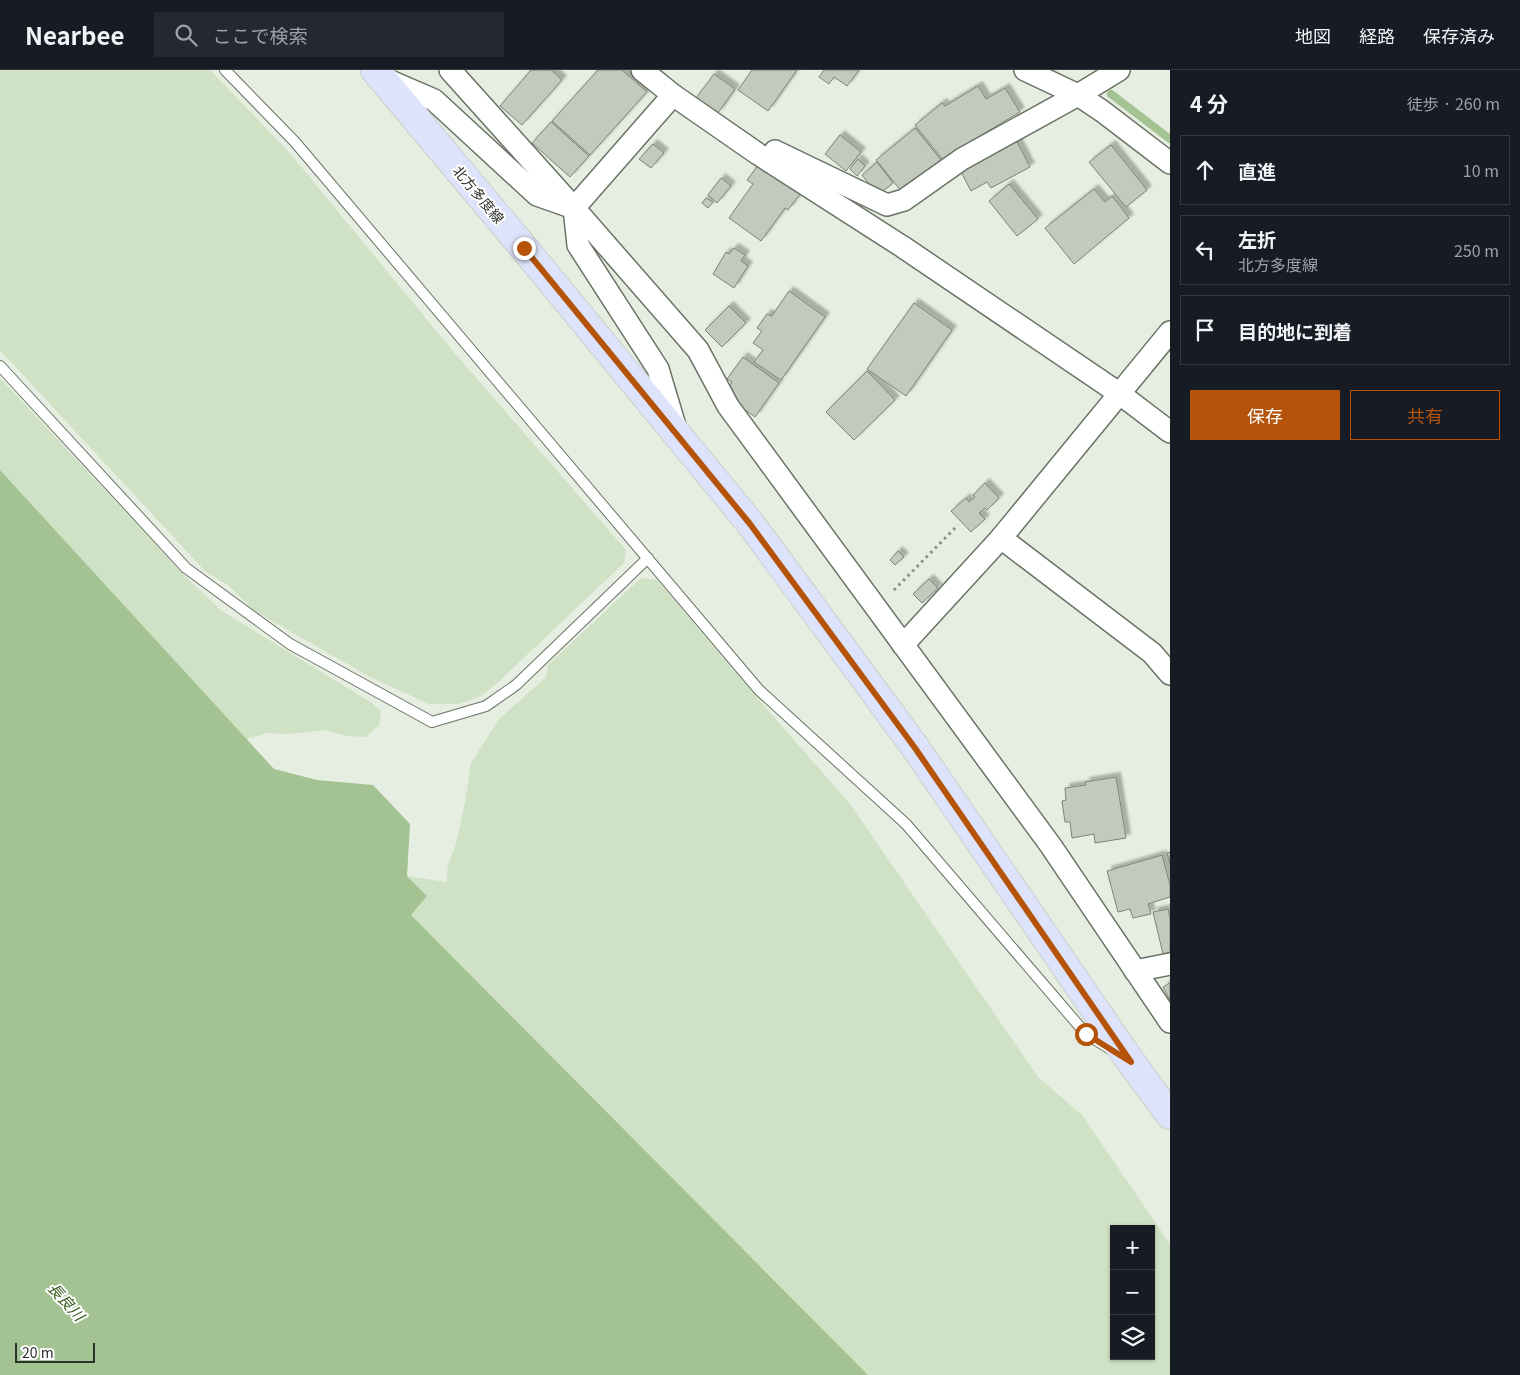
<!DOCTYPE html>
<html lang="ja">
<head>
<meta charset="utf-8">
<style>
	:root { --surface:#171b24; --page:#242831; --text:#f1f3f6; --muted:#9ea1a6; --line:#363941; --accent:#b45309 }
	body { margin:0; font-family:Georgia,"Noto Sans JP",serif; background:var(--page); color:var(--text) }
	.controls { position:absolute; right:15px; bottom:15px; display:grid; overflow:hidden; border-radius:0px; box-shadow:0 1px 4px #0004 }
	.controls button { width:45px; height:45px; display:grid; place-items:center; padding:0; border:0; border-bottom:1px solid var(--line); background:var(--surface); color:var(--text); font:25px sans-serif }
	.scale { position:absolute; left:15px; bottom:12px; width:80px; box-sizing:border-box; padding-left:5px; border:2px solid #2d312b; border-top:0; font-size:14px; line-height:18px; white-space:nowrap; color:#2d312b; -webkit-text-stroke:4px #fff; paint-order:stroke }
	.stop { position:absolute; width:15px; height:15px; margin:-11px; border:4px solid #b45309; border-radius:50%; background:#fff }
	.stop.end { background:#b45309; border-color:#fff; box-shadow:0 1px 5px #0008 }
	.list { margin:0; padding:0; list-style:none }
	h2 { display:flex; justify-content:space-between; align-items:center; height:65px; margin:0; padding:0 20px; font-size:21px }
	h2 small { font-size:16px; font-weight:400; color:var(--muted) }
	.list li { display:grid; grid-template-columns:32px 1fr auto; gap:15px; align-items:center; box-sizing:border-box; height:70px; margin:0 10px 10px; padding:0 10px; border:1px solid var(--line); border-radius:0px }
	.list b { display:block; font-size:19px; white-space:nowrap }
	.list p { margin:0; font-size:16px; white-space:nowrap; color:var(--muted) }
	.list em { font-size:16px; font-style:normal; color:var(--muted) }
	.actions { display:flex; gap:10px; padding:15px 20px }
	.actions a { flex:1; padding:11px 0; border:1px solid var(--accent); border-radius:0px; text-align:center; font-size:18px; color:var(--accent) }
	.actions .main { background:var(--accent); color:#fff }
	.icon { flex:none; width:28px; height:28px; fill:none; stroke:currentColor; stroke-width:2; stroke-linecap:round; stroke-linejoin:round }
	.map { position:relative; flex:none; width:1170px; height:1305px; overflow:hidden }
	header { display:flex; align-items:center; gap:30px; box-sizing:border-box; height:70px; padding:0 25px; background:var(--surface); border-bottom:1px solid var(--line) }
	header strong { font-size:24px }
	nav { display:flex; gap:28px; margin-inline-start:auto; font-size:18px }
	.search { width:350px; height:45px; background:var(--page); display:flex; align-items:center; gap:12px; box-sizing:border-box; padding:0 18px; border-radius:0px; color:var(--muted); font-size:19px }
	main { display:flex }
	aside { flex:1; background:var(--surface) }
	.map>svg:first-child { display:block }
</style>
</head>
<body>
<header>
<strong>Nearbee</strong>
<div class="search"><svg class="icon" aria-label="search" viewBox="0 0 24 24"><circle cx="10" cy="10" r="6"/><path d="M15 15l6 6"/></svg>ここで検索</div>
<nav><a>地図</a><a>経路</a><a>保存済み</a></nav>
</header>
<main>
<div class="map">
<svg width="1170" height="1305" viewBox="0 0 1170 1305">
	<defs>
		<filter id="shadow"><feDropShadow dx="4.5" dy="-4.5" stdDeviation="1" flood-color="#0004"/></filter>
	</defs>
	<rect width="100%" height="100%" fill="#e5eee0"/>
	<g fill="#cfe2c5" fill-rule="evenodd">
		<polygon points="0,0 210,0 288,81 457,286 626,480 624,493 495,615 481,626 459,634 429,634 370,607 255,541 228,515 205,501 0,280"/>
		<polygon points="0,308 192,513 222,541 372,633 381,641 379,655 366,667 348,666 325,660 289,664 268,663 246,669 0,400"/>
		<path d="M641,508L657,510L752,622L850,734L1038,1007L1082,1045L1170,1174V1305H868L411,845L427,826L407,806L446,812L448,795L455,777L465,733L471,693L499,649L546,607L548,595ZM1114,1159H1151V1286H1114Z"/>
	</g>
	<polygon fill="#a4c393" points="0,400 274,699 317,710 373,715 410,754 407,806 427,826 411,845 868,1305 0,1305"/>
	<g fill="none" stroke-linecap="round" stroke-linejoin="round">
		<polyline stroke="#a4c393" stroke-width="8" points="1111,24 1170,69"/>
	</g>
	<g fill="#c1cabc" stroke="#7b8477" filter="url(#shadow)">
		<polygon points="531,0 551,0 562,10 522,55 500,36"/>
		<polygon points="598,0 622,0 647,22 590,85 552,51"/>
		<polygon points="752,0 797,0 768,41 738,20"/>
		<polygon points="824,0 859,0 847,16 834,7 829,14 819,7"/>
		<polygon points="714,4 735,19 718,43 696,28"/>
		<polygon points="978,16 986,29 1005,18 1020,42 953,82 943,90 915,55 942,33 945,36"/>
		<polygon points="551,52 589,86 570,107 532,73"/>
		<polygon points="915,58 941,90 901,121 876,90"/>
		<polygon points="840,65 861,82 846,101 825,84"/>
		<polygon points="1015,68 1030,97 991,118 987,112 971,121 959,98"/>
		<polygon points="653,74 664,83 651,98 639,89"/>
		<polygon points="1111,75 1147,120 1126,137 1089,92"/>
		<polygon points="858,89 865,96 857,106 850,99"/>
		<polygon points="877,92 893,113 878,125 862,105"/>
		<polygon points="759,94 800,124 788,140 785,138 761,171 729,148 753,114 747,110"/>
		<polygon points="721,108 731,116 717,133 708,125"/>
		<polygon points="1009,114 1038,149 1017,166 989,131"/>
		<polygon points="1094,119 1105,132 1112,126 1129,148 1074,194 1045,158"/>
		<polygon points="706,128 713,132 708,138 702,133"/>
		<polygon points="734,178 745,185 741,191 748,196 734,218 713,204 726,182 729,184"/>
		<polygon points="789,221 825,247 781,310 754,292 763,280 753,273 762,261 757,258 767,244 772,246"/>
		<polygon points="914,233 952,260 906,326 867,299"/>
		<polygon points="729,236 746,253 722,277 705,260"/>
		<polygon points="743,287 779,313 755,347 741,337 730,315 732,312 727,309"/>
		<polygon points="867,301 895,330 854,370 826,342"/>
		<polygon points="985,413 999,428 987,440 985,438 979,443 985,449 971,462 951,441 966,428 969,432 975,427 973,425"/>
		<polygon points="898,481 904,487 895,495 890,490"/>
		<polygon points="929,509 938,518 922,533 913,524"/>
		<polygon points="1116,707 1126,768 1095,773 1094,764 1072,768 1070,752 1065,752 1062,731 1066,730 1065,718 1086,715 1085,712"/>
		<polygon points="1170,782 1170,795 1167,783"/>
		<polygon points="1162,785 1170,815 1170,827 1148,834 1151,844 1133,848 1130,839 1118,842 1107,801"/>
		<polygon points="1168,839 1170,848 1170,882 1163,884 1153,842"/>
		<polygon points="1170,913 1170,930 1163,917"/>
	</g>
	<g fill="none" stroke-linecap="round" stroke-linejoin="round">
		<defs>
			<g id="service">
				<polyline points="225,0 295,72 759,620 906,754 1086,964 1112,980"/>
				<polyline points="0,296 186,498 290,574 432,652 486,636 516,615 648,488"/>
			</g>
			<g id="minor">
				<polyline points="450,0 574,138 698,280 728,336 1051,776 1170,952"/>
				<polyline points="642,0 673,25 758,84 903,177 1120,324 1170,362"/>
				<polyline points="1025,0 1078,25 1102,41 1170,93"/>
				<polyline points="383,8 434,30 537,125 571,137"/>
				<polyline points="673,25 574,138 578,175 658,299 676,359"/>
				<polyline points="775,81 887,135 904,130 962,89 1078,25 1119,0"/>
				<polyline points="1001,468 1152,583 1170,604"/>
				<polyline points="903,575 1001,468 1170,262"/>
				<polyline points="1135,901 1170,894"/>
			</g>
			<polyline id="primary" points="375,0 524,178 750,453 915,677 1131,992 1170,1045"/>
		</defs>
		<use href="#service" stroke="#6a7366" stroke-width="12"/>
		<use href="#minor" stroke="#6a7366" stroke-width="24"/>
		<use href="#primary" stroke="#cdcecc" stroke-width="30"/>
		<polyline stroke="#878d83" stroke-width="3" stroke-dasharray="2.5 4" stroke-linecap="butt" points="894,520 958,455"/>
		<use href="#service" stroke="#fff" stroke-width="10"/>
		<use href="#minor" stroke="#fff" stroke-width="21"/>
		<use href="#primary" stroke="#dde3fa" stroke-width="28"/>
	</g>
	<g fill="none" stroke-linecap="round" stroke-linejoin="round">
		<polyline stroke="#b45309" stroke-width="6" points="524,178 750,454 915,678 1131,992 1086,964"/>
	</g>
	<g text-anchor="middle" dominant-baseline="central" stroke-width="4" stroke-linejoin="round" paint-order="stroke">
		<g font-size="14" fill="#2d312b" stroke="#fff">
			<text transform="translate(479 124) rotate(50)">北方多度線</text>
		</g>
		<g font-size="15" font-style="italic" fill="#345a17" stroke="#fff">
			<text transform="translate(67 1231) rotate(48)">長良川</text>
		</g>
	</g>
</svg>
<div class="controls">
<button>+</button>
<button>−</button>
<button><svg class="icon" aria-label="layers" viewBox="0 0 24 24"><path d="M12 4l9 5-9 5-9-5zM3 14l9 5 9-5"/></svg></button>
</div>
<div class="scale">20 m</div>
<div class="stop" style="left:1086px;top:964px"></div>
<div class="stop end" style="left:524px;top:178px"></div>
</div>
<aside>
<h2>4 分<small>徒歩 · 260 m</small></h2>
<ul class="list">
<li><svg class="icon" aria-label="ahead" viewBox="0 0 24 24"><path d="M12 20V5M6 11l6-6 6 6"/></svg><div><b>直進</b></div><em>10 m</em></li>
<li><svg class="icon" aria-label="left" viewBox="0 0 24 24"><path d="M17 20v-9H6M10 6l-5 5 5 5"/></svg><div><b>左折</b><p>北方多度線</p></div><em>250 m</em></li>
<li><svg class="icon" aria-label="arrive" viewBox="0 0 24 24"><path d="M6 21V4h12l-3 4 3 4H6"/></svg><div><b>目的地に到着</b></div></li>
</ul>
<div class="actions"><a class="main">保存</a><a>共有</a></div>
</aside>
</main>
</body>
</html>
